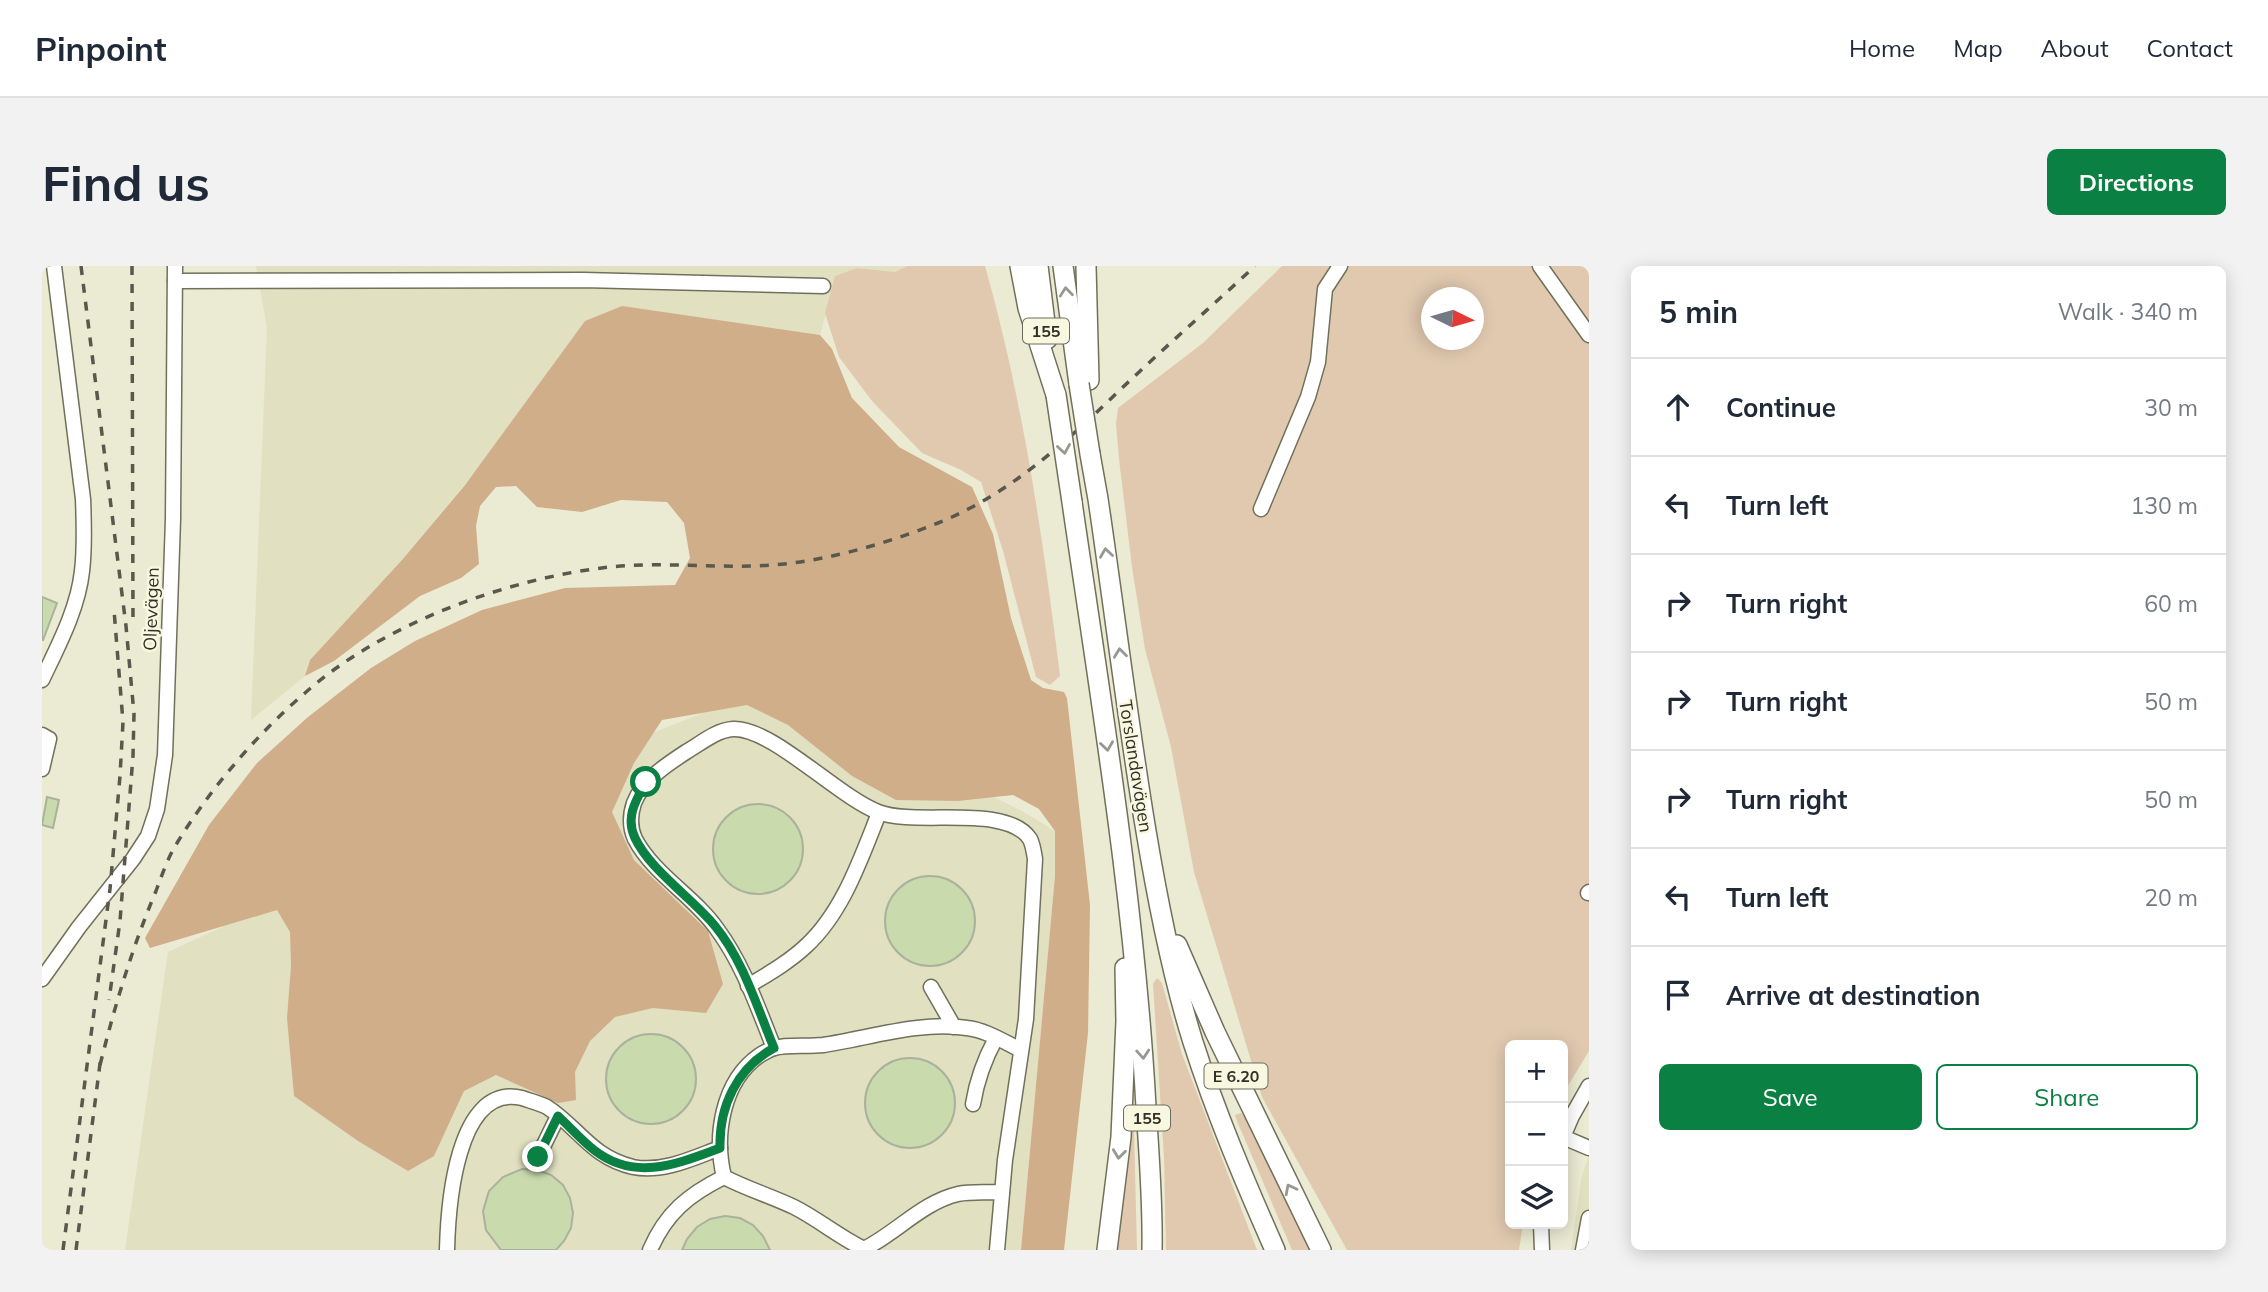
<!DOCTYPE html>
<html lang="en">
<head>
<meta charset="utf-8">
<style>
	:root { --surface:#fff; --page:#f2f2f3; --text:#1f2937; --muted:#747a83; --line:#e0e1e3; --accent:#0b8043 }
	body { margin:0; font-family:Mulish,sans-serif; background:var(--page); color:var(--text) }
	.controls { position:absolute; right:21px; bottom:21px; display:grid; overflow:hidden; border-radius:10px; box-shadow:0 4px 18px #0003 }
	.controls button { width:63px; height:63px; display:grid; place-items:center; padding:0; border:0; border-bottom:2px solid var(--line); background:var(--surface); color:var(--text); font:35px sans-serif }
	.compass { position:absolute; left:1379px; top:21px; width:63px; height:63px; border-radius:50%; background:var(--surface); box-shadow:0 4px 18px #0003; rotate:95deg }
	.stop { position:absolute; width:21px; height:21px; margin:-16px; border:5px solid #0b8043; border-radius:50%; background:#fff }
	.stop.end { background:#0b8043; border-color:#fff; box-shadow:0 2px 7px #0008 }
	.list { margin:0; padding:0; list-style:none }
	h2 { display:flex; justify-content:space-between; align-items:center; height:91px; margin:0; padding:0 28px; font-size:30px }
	h2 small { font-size:23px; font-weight:400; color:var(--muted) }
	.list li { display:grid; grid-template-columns:46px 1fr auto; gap:21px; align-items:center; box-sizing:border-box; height:98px; padding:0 28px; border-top:2px solid var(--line) }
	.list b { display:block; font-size:26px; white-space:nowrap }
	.list em { font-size:23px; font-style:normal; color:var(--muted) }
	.actions { display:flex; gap:14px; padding:21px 28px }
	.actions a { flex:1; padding:16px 0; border:2px solid var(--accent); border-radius:10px; text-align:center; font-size:24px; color:var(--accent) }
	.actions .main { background:var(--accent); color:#fff }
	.icon { flex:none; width:38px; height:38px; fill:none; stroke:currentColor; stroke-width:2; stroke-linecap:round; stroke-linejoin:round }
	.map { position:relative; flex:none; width:1547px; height:984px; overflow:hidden; border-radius:10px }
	header { display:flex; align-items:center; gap:42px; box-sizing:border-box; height:98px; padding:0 35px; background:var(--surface); border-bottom:2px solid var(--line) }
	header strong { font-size:33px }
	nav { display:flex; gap:38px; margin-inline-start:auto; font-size:24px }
	.intro { display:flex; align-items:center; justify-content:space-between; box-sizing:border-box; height:168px; padding:0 42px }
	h1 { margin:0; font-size:49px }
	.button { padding:18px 32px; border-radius:10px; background:var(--accent); color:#fff; font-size:24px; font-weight:700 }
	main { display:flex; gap:42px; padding:0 42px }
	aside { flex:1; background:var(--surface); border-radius:10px; box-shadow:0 4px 18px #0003 }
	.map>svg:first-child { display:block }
</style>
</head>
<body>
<header>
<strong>Pinpoint</strong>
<nav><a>Home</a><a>Map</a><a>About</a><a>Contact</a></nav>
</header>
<div class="intro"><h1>Find us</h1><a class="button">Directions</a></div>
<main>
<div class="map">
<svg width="1547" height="984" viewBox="0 0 1547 984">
	<rect width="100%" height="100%" fill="#ebead2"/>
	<g fill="#e1e0c1">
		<polygon points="214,0 865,0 853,6 815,2 794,10 778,69 674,55 450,185 360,294 268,394 263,410 209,454 225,62"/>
		<polygon points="704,430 912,511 980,545 1013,565 1013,610 979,984 83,984 126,686 529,499"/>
		<polygon points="1547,890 1547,984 1529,984 1540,910"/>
	</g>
	<g fill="#e1c9b0" fill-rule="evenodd">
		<path d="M865,0H943C981,134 1001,272 1018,410L1008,419L994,411L961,285L939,216L919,204L880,187L830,135L797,91L783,47L793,10L815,2L853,6Z"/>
		<path d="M1240,0H1547V785L1521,828V779H1468V958H1481L1477,984H1305L1220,831L1152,606L1129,481L1103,383L1090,301L1077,193L1074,158L1076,142L1161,77ZM1390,32H1432V74H1390Z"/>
		<polygon points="1115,712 1120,717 1140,788 1215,984 1124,984 1122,891 1111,718"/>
		<polygon points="1088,824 1091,824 1095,984 1072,984"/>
		<polygon points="1199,847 1203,851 1273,984 1250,984 1195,855 1193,849"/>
	</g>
	<polygon fill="#d1ae8a" points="580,40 778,69 790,83 810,132 857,181 930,221 951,268 969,352 989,414 1001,422 1022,426 1025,432 1048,639 1046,767 1022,984 979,984 1013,610 1013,565 997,543 971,529 916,535 854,534 810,510 746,459 705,439 620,454 592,497 570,546 592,594 666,665 681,718 664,747 611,742 573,751 548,775 533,806 534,834 516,837 454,809 422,825 392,890 366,905 316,875 252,830 245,752 249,700 248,666 235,644 108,682 103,672 167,559 215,497 266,451 329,402 373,375 440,344 523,322 633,319 648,292 642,257 625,236 579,234 540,246 495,241 474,220 454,221 438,240 434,260 437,298 419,312 378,330 292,395 263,410 268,394 360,294 423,219 543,55"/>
	<g fill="#c9dbad" stroke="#aab29d" stroke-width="2">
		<polygon points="0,331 15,337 1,374 0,374"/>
		<polygon points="5,531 17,534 11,562 0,559"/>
		<circle cx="716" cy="583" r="45"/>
		<circle cx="888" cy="655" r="45"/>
		<circle cx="609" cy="813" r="45"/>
		<circle cx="868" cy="837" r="45"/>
		<polygon points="480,903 495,904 509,909 521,919 528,932 531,947 529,962 522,975 514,984 459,984 444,964 441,945 447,925 461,911"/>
		<polygon points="683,950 698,952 711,959 721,970 728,984 640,984 645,973 655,961 668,953"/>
	</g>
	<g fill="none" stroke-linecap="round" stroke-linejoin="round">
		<defs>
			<g id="minor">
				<polyline points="1498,0 1547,69"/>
				<polyline points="133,15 541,14 781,20"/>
				<polyline points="1219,243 1266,131 1276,96 1283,23 1298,0"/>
				<path d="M0,414C16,380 36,343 40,305C43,281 42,257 41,233L12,0"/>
				<polyline points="0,469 7,473 0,503"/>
				<polyline points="1546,627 1547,626"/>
				<polyline points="0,713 37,661 91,593 106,570 115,543 123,489 131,253 133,0"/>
				<path d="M706,720C726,708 747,696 764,680C801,646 819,592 837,547"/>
				<polyline points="889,721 912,761"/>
				<path d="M732,782C716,742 701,698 675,663C652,630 612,609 593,573C588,562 588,549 592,537C601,514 624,499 644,486C658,478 674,464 691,463C729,461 795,530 836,546C874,561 964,537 988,573C991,579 992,587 993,593L984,753L963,894L955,984"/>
				<path d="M931,838C935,813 942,794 954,772"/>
				<polyline points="1521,871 1530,850 1547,820"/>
				<polyline points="1521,871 1547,882"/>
				<polyline points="496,891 516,850"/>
				<path d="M960,926C946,927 930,925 916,928C881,936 854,967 822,983C797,971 776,953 752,941C729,930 705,923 682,911C672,870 680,815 718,789C722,787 728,783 732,782C747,778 765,781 781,779C828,772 877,755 925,762C944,764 962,776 979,784"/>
				<polyline points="1499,958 1500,984"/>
				<path d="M405,984C406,942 414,816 480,832C488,835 497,837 505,841C537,862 549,891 591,901C621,907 651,892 678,882"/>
				<path d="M608,984C624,947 646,929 682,911"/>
				<polyline points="1541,984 1547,952"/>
			</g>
			<g id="major">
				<polyline points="978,0 986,42 1014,129"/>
				<polyline points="996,0 1005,73"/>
				<polyline points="1021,0 1037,118"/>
				<polyline points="1044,0 1047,114"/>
				<path d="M1048,188L1056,233C1072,341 1085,450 1103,559C1115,632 1129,706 1151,776C1174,848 1203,916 1233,984"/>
				<path d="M1030,236C1059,437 1093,638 1104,841C1107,889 1111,936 1110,984"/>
				<polyline points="1135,679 1173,766 1279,984"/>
				<polyline points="1065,984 1079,871 1084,755 1083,702"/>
			</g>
		</defs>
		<use href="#minor" stroke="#70705b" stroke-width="17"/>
		<use href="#major" stroke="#70705b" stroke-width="22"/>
		<use href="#minor" stroke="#fff" stroke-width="14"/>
		<use href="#major" stroke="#fff" stroke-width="19"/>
		<g stroke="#58584c" stroke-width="3.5" stroke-dasharray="9 9" stroke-linecap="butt">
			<polyline points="39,0 84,360 92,448 91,490 78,655 67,734"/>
			<polyline points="90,0 91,353"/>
			<path d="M58,799C73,739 90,682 114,625C120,609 126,591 135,577C168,523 215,468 263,427C340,358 466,312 568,301C626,295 684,304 742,298C795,292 848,276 896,257C968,228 1024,176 1079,123C1123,81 1169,41 1213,0"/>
			<polyline points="21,984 68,623 78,510 81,456 72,344"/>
			<polyline points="34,984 59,790"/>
		</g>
		<defs>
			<g id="major-bridge">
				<polyline points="1037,118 1048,188"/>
				<polyline points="1014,129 1030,236"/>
			</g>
		</defs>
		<use href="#major-bridge" stroke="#70705b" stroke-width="22" stroke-linecap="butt"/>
		<use href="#major-bridge" stroke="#fff" stroke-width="19"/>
	</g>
	<defs><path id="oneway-chevron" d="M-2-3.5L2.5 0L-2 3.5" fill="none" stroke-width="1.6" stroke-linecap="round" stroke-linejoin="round" transform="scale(1.75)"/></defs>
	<g stroke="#989893">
		<use href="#oneway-chevron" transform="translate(1024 26) rotate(-96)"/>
		<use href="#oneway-chevron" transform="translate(1022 183) rotate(81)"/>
		<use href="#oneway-chevron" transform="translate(1064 287) rotate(-98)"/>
		<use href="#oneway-chevron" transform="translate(1078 387) rotate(-97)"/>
		<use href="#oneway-chevron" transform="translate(1065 480) rotate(82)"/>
		<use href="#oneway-chevron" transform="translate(1101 788) rotate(86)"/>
		<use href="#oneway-chevron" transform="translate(1077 888) rotate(97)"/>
		<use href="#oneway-chevron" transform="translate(1248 923) rotate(-117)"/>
	</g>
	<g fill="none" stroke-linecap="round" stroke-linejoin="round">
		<path stroke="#0b8043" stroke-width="9" d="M496,891L516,850C528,861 539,874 552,884C593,916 635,898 678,882C677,840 695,802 732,782C715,741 701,694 673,660C650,632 608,604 593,572C583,551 594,534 604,516"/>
	</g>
	<g text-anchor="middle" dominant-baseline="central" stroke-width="5" stroke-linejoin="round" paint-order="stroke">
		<g fill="#f8f8e0" stroke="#6c6c5e" stroke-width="2">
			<rect x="981" y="52.5" width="46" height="25" rx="5"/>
			<rect x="1162.5" y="797.5" width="63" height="25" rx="5"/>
			<rect x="1082" y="839.5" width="46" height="25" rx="5"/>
		</g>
		<g font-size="16" font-weight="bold" fill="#303027">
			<text x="1004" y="65">155</text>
			<text x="1194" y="810">E 6.20</text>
			<text x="1105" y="852">155</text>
		</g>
		<g font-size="18" fill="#303027" stroke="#f8f8e0">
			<text transform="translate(109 343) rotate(-88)">Oljevägen</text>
			<text transform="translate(1094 500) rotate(81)">Torslandavägen</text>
		</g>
	</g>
</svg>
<div class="controls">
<button>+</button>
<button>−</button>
<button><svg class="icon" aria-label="layers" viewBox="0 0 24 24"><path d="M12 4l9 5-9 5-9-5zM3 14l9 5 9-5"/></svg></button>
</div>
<svg class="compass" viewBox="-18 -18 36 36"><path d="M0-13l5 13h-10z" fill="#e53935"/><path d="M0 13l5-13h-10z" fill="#747a83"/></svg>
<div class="stop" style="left:604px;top:516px"></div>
<div class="stop end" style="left:496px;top:891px"></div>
</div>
<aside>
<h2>5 min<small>Walk · 340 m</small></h2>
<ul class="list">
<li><svg class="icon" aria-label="ahead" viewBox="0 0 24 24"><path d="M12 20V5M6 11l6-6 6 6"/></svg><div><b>Continue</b></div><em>30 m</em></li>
<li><svg class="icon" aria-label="left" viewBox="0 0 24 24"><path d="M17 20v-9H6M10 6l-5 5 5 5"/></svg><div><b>Turn left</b></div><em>130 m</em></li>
<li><svg class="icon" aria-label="right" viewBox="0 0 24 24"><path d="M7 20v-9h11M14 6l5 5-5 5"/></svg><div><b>Turn right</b></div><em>60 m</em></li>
<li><svg class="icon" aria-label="right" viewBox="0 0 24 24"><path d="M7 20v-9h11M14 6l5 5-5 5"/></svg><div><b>Turn right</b></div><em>50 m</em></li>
<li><svg class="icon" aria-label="right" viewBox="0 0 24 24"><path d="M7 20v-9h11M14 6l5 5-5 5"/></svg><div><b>Turn right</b></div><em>50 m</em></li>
<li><svg class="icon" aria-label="left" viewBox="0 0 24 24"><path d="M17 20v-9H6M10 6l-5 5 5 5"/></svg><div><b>Turn left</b></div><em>20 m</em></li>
<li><svg class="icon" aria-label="arrive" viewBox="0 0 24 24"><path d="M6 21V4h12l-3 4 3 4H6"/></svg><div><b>Arrive at destination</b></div></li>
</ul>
<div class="actions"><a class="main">Save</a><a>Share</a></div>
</aside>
</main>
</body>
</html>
